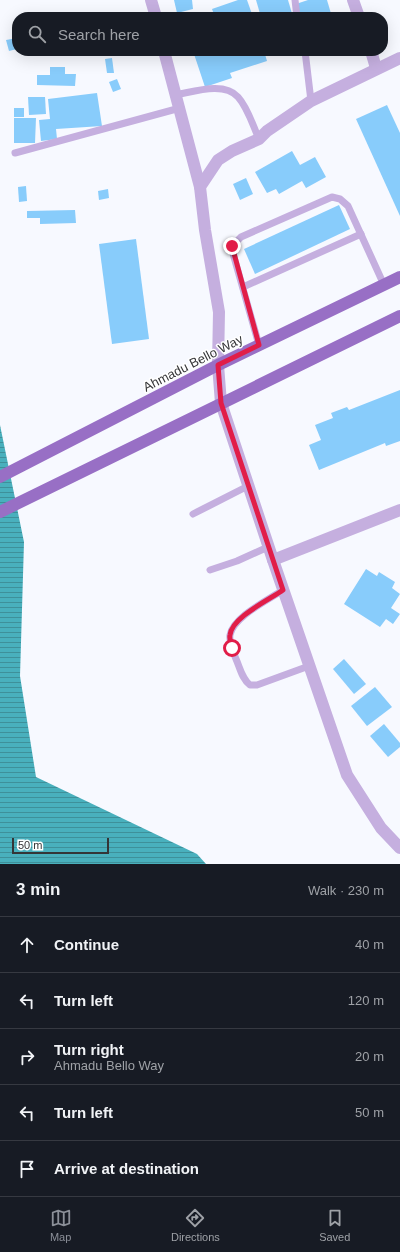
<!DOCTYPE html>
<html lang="en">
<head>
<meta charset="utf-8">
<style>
	:root { --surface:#171b24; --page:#242831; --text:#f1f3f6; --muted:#9ea1a6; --line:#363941; --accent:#8c9099 }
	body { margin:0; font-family:Arial,sans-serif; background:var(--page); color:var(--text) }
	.scale { position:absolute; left:12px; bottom:10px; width:97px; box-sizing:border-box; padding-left:4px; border:2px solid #343537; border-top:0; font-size:11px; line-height:14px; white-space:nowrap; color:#343537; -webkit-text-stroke:3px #fff; paint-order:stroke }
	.stop { position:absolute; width:12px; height:12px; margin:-9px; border:3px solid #e11d48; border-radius:50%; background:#fff }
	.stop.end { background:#e11d48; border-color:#fff; box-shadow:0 1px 4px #0008 }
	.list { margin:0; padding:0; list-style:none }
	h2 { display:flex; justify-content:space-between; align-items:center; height:52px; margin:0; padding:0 16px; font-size:17px }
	h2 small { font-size:13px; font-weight:400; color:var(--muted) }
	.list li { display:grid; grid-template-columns:26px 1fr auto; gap:12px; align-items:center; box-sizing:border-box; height:56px; padding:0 16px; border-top:1px solid var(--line) }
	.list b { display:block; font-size:15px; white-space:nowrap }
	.list p { margin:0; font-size:13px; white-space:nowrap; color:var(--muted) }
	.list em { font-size:13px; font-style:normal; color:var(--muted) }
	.icon { flex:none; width:22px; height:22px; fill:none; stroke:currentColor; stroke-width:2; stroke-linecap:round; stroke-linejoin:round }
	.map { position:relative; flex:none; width:400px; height:864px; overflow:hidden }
	.search { position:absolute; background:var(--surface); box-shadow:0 4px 16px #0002; left:12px; right:12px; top:12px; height:44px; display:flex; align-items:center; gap:10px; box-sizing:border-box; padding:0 14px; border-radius:16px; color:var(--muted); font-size:15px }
	.sheet { height:332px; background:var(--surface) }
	nav { display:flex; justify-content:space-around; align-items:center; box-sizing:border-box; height:56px; border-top:1px solid var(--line); background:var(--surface); font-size:11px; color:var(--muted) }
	nav a { display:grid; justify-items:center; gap:2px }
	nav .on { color:var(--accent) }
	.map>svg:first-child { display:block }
</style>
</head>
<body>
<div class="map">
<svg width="400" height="864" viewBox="0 0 400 864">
	<defs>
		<pattern id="water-rules" width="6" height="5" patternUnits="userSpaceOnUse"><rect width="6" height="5" fill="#49b0bd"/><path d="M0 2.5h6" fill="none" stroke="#3e909a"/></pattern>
	</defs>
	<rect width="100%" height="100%" fill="#f7f9ff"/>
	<polygon fill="url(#water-rules)" points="0,425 24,542 20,676 36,777 197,854 206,864 0,864"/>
	<g fill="#88ccfb">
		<polygon points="174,0 192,0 193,9 177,13"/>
		<polygon points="238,0 247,0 253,17 215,17 212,9"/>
		<polygon points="256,0 288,0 293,17 261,17"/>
		<polygon points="308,0 327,0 332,17 300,17 296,4"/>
		<polygon points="17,38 17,49 9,51 6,40"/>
		<polygon points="193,51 264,51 267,61 230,73 232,78 205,87"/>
		<polygon points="112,58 114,73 107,73 105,59"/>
		<polygon points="50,67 65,67 65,74 76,74 75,86 37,85 37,75 50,75"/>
		<polygon points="117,79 121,89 113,92 109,82"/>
		<polygon points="97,93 102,126 56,129 57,139 41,141 39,120 50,119 48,99"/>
		<polygon points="28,97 45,97 46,114 29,115"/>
		<polygon points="387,105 400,133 400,216 356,119"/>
		<rect x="14" y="108" width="10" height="9"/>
		<polygon points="14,118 36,118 35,143 14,143"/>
		<polygon points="292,151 300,165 315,157 326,177 306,188 302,181 279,194 276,189 267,193 255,172"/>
		<polygon points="246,178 253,194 240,200 233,184"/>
		<polygon points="26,186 27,201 19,202 18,187"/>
		<polygon points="108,189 109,198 99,200 98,191"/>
		<polygon points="339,205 350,229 255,274 244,249"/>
		<polygon points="75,210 76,223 40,224 40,218 27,218 27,211"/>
		<polygon points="136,239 149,339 112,344 99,244"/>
		<polygon points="400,390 400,441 386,446 385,443 319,470 309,445 321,440 315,425 333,418 331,413 347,407 349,410"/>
		<polygon points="366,569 377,576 379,572 395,582 392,588 400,594 391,608 400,614 393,624 386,619 380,627 344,604"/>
		<polygon points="344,659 366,684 354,694 333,669"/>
		<polygon points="375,687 392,707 367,726 351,706"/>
		<polygon points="384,724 400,743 400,747 388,757 370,736"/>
	</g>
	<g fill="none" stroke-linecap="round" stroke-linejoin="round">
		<g stroke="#c5afdf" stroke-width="7">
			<polyline points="295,0 297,17"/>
			<polyline points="305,51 311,101"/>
			<path d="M175,95C193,92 224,81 238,97C248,108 253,126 259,139"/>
			<polyline points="15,153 180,108"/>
			<polyline points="243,287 361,234"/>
			<polyline points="259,345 232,250 234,244 241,237 332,197 340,199 348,206 384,285"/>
			<polyline points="193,514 248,486"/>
			<polyline points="210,570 237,561 268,547"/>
			<path d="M283,590C268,600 233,617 230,635C229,642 233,652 236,659C240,668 242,679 250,685H257L309,666"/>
		</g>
		<g stroke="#c5afdf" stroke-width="12">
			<polyline points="151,0 156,17"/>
			<polyline points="353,0 359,17"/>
			<polyline points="164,51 200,187"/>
			<polyline points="371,51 376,68"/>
			<polyline points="400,58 311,101 267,131 259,139 232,151 218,160 200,187 205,230 219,312 218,365 221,403 273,560 400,510"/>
			<polyline points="273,560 347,775 381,828 400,848"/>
		</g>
		<g stroke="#986fc5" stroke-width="12">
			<polyline points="0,477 218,365 400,277"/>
			<polyline points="0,512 400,316"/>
		</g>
	</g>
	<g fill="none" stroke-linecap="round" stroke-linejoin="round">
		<path stroke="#e11d48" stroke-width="5" d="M232,648C231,644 229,639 230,635C232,617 269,600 283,590L221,403L218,365L259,345L232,246"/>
	</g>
	<g text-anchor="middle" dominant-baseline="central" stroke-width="3" stroke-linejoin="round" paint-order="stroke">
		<g font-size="13" fill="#343537" stroke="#fff">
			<text transform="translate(193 363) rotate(-27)">Ahmadu Bello Way</text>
		</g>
	</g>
</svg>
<div class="scale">50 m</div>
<div class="stop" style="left:232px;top:648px"></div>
<div class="stop end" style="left:232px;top:246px"></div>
<div class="search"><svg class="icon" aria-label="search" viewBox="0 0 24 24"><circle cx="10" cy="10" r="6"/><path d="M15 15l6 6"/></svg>Search here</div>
</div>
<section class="sheet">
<h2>3 min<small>Walk · 230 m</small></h2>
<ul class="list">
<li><svg class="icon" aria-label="ahead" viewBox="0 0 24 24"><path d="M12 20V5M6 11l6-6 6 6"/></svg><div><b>Continue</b></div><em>40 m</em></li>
<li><svg class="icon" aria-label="left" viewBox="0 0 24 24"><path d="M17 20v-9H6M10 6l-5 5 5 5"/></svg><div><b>Turn left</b></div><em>120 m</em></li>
<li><svg class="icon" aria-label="right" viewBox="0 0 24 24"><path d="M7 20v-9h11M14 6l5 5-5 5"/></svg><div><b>Turn right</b><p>Ahmadu Bello Way</p></div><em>20 m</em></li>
<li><svg class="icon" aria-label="left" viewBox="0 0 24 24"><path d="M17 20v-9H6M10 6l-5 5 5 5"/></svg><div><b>Turn left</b></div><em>50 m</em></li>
<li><svg class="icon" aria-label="arrive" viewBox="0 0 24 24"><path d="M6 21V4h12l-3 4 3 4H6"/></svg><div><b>Arrive at destination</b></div></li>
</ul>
</section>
<nav>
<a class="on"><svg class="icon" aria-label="map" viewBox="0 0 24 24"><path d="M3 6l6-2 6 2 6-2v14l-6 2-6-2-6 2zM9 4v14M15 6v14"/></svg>Map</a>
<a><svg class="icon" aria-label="directions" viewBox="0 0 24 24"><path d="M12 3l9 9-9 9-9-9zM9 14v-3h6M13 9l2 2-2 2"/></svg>Directions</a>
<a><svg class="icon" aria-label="saved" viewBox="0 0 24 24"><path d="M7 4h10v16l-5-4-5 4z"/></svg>Saved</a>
</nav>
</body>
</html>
